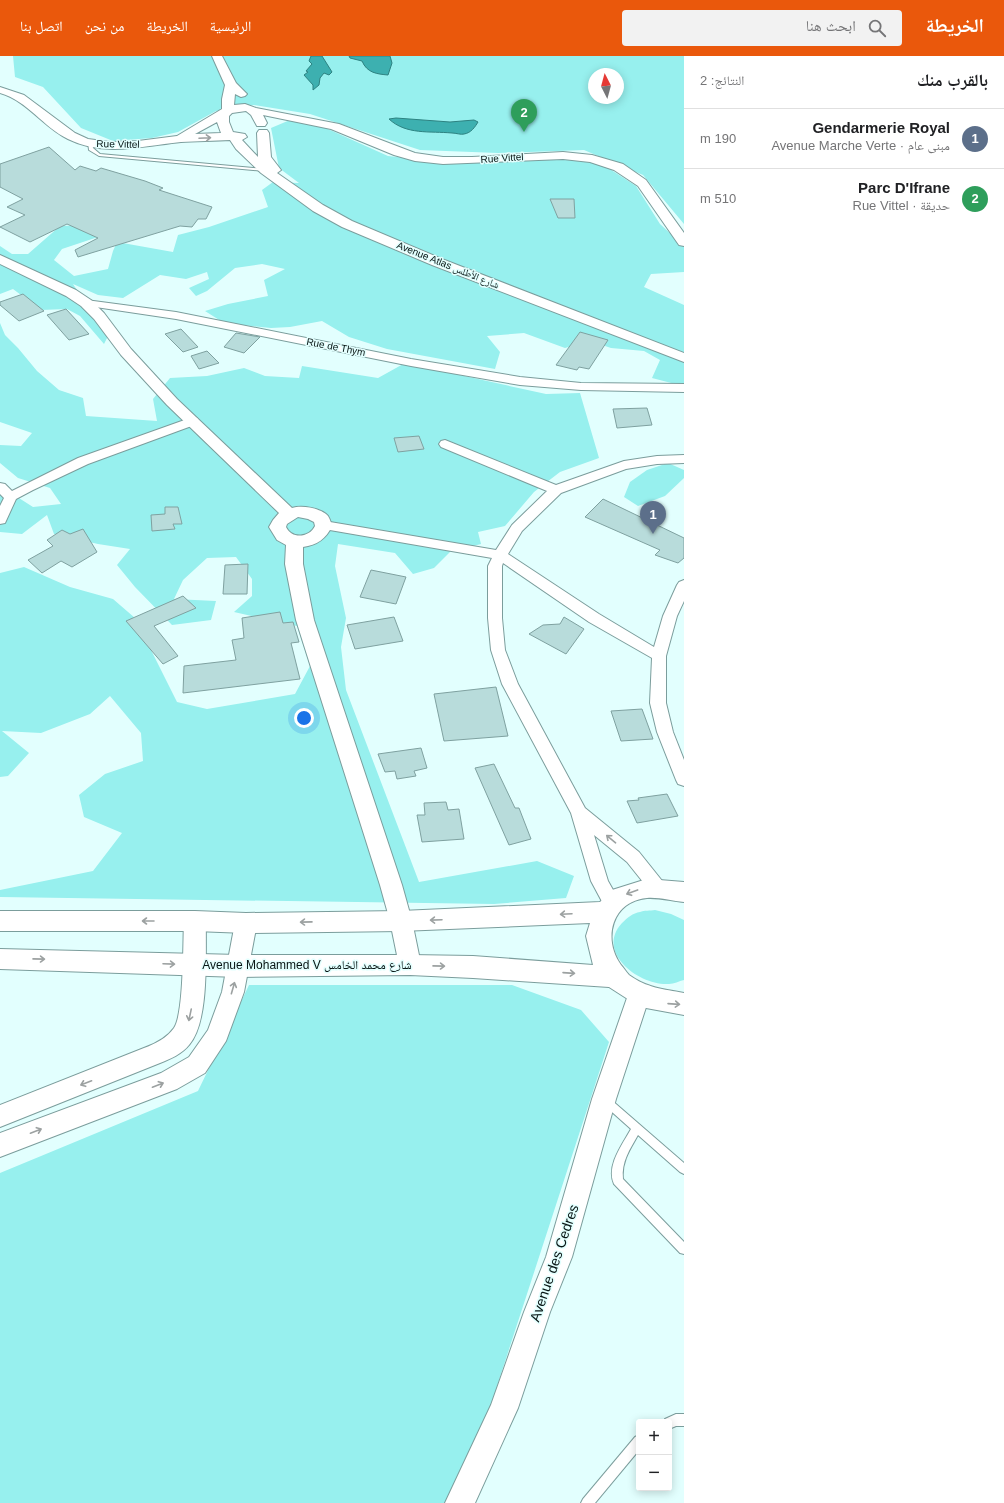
<!DOCTYPE html>
<html lang="ar">
<head>
<meta charset="utf-8">
<style>
	:root { --surface:#fff; --page:#f2f2f2; --text:#202124; --muted:#757577; --line:#e0e0e0; --accent:#ea580c }
	body { margin:0; font-family:Arial,"Noto Naskh Arabic",sans-serif; background:var(--page); color:var(--text); direction:rtl }
	.controls { position:absolute; right:12px; bottom:12px; display:grid; overflow:hidden; border-radius:4px; box-shadow:0 2px 10px #0003 }
	.controls button { width:36px; height:36px; display:grid; place-items:center; padding:0; border:0; border-bottom:1px solid var(--line); background:var(--surface); color:var(--text); font:20px sans-serif }
	.compass { position:absolute; left:588px; top:12px; width:36px; height:36px; border-radius:50%; background:var(--surface); box-shadow:0 2px 10px #0003; rotate:354deg }
	.you { position:absolute; left:304px; top:662px; width:14px; height:14px; margin:-10px; border:3px solid #fff; border-radius:50%; background:#1a73e8; box-shadow:0 0 0 6px #1a73e833 }
	.badge { display:grid; place-items:center; width:26px; height:26px; border-radius:50%; background:var(--accent); color:#fff; font-size:13px; font-weight:700 }
	.pin { position:absolute; translate:-50% -33px; filter:drop-shadow(0 1px 2px #0008) }
	.pin::after { content:''; position:absolute; top:21px; width:14px; height:12px; background:inherit; clip-path:polygon(0 0,100% 0,50% 100%) }
	.list { margin:0; padding:0; list-style:none }
	h2 { display:flex; justify-content:space-between; align-items:center; height:52px; margin:0; padding:0 16px; font-size:17px }
	h2 small { font-size:13px; font-weight:400; color:var(--muted) }
	.list li { display:grid; grid-template-columns:26px 1fr auto; gap:12px; align-items:center; box-sizing:border-box; height:60px; padding:0 16px; border-top:1px solid var(--line) }
	.list b { display:block; font-size:15px; white-space:nowrap }
	.list p { margin:0; font-size:13px; white-space:nowrap; color:var(--muted) }
	.list em { font-size:13px; font-style:normal; color:var(--muted) }
	.icon { flex:none; width:22px; height:22px; fill:none; stroke:currentColor; stroke-width:2; stroke-linecap:round; stroke-linejoin:round }
	.map { position:relative; flex:none; width:684px; height:1447px; overflow:hidden; direction:ltr }
	header { display:flex; align-items:center; gap:24px; box-sizing:border-box; height:56px; padding:0 20px; background:var(--accent); color:#fff }
	header strong { font-size:19px }
	nav { display:flex; gap:22px; margin-inline-start:auto; font-size:14px }
	.search { width:280px; height:36px; background:var(--page); display:flex; align-items:center; gap:10px; box-sizing:border-box; padding:0 14px; border-radius:4px; color:var(--muted); font-size:15px }
	main { display:flex }
	aside { flex:1; background:var(--surface) }
	.map>svg:first-child { display:block }
</style>
</head>
<body>
<header>
<strong>الخريطة</strong>
<div class="search"><svg class="icon" aria-label="search" viewBox="0 0 24 24"><circle cx="10" cy="10" r="6"/><path d="M15 15l6 6"/></svg>ابحث هنا</div>
<nav><a>الرئيسية</a><a>الخريطة</a><a>من نحن</a><a>اتصل بنا</a></nav>
</header>
<main>
<aside>
<h2>بالقرب منك<small>النتائج: 2</small></h2>
<ul class="list">
<li><span class="badge" style="background:#5c6f8a">1</span><div><b>Gendarmerie Royal</b><p>مبنى عام · Avenue Marche Verte</p></div><em>190 m</em></li>
<li><span class="badge" style="background:#2e9e5b">2</span><div><b>Parc D'Ifrane</b><p>حديقة · Rue Vittel</p></div><em>510 m</em></li>
</ul>
</aside>
<div class="map">
<svg width="684" height="1447" viewBox="0 0 684 1447">
	<rect width="100%" height="100%" fill="#e2fffe"/>
	<g fill="#97f0ee" fill-rule="evenodd">
		<path d="M13,0H684V168L643,119L584,94L498,97L420,94L310,58L254,49L216,55L178,76L152,82L113,85L81,72L43,31L15,21ZM594,18H618V42H594Z"/>
		<polygon points="290,64 319,69 388,100 434,105 552,102 602,108 636,130 660,168 684,190 684,216 651,218 644,231 684,249 684,329 679,329 652,322 660,304 644,295 611,292 590,285 565,292 524,277 487,280 500,296 495,313 387,293 349,281 322,265 290,271 271,272 224,267 205,255 228,248 268,240 264,224 285,213 262,208 235,212 207,235 196,240 189,232 209,223 207,216 186,223 160,219 123,242 98,239 73,228 90,254 109,278 104,288 80,260 67,253 41,254 13,233 0,238 0,190 12,198 28,198 60,170 93,169 110,177 62,193 54,204 74,220 108,213 113,195 117,186 173,196 178,179 209,171 268,151 262,134 273,126 299,127 279,112 271,72"/>
		<polygon points="0,267 5,279 18,292 37,315 59,334 83,342 86,360 157,365 153,343 170,322 207,320 244,312 265,320 299,322 302,310 378,322 405,307 546,338 580,337 599,402 560,416 534,436 505,470 478,476 481,488 450,496 434,512 413,518 395,497 338,488 335,510 346,562 341,591 346,634 419,826 537,805 574,820 566,842 494,848 0,841 0,834 93,815 122,777 84,761 79,739 105,718 143,705 141,677 110,640 90,658 41,677 2,675 29,697 8,720 0,721 0,517 24,511 70,531 113,543 135,562 177,646 207,653 295,638 310,610 297,570 234,556 252,540 252,523 236,501 207,502 183,524 174,543 216,545 211,564 172,569 135,531 117,509 130,493 98,488 54,478 47,459 22,478 0,476 0,430 33,451 61,448 50,432 18,422 0,407 0,389 21,390 32,377 0,366"/>
		<polygon points="668,407 684,414 684,422 665,440 638,450 624,441 630,426 647,414"/>
		<path d="M655,854L671,858L684,864V924C679,925 674,928 669,928C639,930 595,896 622,867C627,862 633,857 640,856C644,854 650,855 655,854Z"/>
		<polygon points="249,929 512,929 581,954 609,986 472,1407 448,1447 0,1447 0,1117 198,1035"/>
	</g>
	<g fill="#3db0b0" stroke="#2d8281">
		<polygon points="311,0 322,0 332,16 329,19 324,17 320,22 319,29 313,34 313,29 304,19 308,16 306,15 312,8 309,5"/>
		<path d="M349,0H390L392,7L388,19C377,18 367,17 362,5L350,2Z"/>
		<path d="M396,62L450,66L474,64L478,66C475,71 471,77 464,78C461,79 456,77 452,77C430,75 406,79 389,63Z"/>
	</g>
	<g fill="#b8dcdb" stroke="#7fa1a0">
		<polygon points="49,91 75,114 80,110 96,115 101,112 145,125 163,132 159,134 212,151 206,163 198,163 192,171 180,170 78,201 75,194 98,182 67,168 30,186 0,171 25,159 7,151 23,143 0,131 0,108"/>
		<polygon points="550,143 574,143 575,162 558,162"/>
		<polygon points="23,238 44,255 19,265 0,249 0,246"/>
		<polygon points="66,253 89,278 69,284 47,259"/>
		<polygon points="181,273 198,291 183,296 165,278"/>
		<polygon points="580,276 608,284 589,313 579,311 577,314 556,309"/>
		<polygon points="236,277 260,281 244,297 224,291"/>
		<polygon points="207,295 219,307 199,313 191,300"/>
		<polygon points="647,352 652,369 617,372 613,353"/>
		<polygon points="419,380 424,393 398,396 394,382"/>
		<polygon points="603,443 684,482 684,502 678,507 655,499 660,494 585,461"/>
		<polygon points="165,451 178,451 182,468 173,468 175,473 152,475 151,459 165,458"/>
		<polygon points="83,473 97,496 72,511 61,505 42,517 28,504 53,490 47,484 62,474 70,478"/>
		<polygon points="248,508 247,538 223,538 225,509"/>
		<polygon points="371,514 406,521 396,548 360,541"/>
		<polygon points="183,540 196,552 154,570 178,600 163,608 126,565"/>
		<polygon points="280,556 283,567 293,566 299,586 291,587 300,623 183,637 184,610 236,604 232,584 244,582 242,562"/>
		<polygon points="394,561 403,585 355,593 347,569"/>
		<polygon points="564,561 584,573 566,598 529,578 543,569 560,568"/>
		<polygon points="496,631 508,680 444,685 434,638"/>
		<polygon points="642,653 653,683 621,685 611,655"/>
		<polygon points="421,692 427,712 414,715 416,720 397,723 395,715 385,716 378,698"/>
		<polygon points="494,708 515,752 519,752 531,783 509,789 475,712"/>
		<polygon points="667,738 678,760 637,767 627,745 639,744 638,742"/>
		<polygon points="446,746 448,754 459,753 464,783 422,786 417,759 425,759 424,747"/>
	</g>
	<g fill="none" stroke-linecap="round" stroke-linejoin="round">
		<defs>
			<g id="service">
				<polygon points="88,86 92,86 93,92 100,98 265,113 267,114 265,115 99,100 89,94"/>
				<path d="M606,1041L609,1042L684,1107V1118L680,1116L638,1079C630,1093 621,1106 623,1123L684,1186V1198L680,1197L614,1128C606,1110 622,1089 631,1073L603,1048L601,1045L603,1042Z"/>
				<polygon points="676,1358 684,1358 684,1370 676,1370 669,1373 669,1366 664,1366 665,1363"/>
				<polygon points="639,1379 639,1394 595,1447 581,1447 583,1443 635,1381"/>
			</g>
			<g id="minor">
				<polygon points="86,244 176,256 411,303 520,321 581,327 684,328 684,336 581,334 520,329 411,310 176,263 82,249 80,247"/>
				<polygon points="193,361 197,362 199,365 197,368 88,408 33,434 16,443 5,467 0,468 0,450 4,442 0,438 0,427 5,428 12,435 78,402"/>
				<polygon points="445,384 556,429 624,405 657,400 684,399 684,407 657,408 626,413 561,437 522,475 508,498 599,558 654,591 663,560 677,529 679,526 684,524 684,545 677,560 666,600 666,647 673,676 684,704 684,730 678,728 676,724 657,676 650,647 652,602 589,566 503,507 502,510 502,562 505,594 518,628 585,752 639,796 663,826 666,831 663,836 657,838 651,836 627,806 594,779 608,825 621,848 618,853 612,855 606,853 591,825 571,757 502,628 491,594 488,562 488,510 492,502 324,473 319,472 317,469 319,466 324,465 496,494 512,469 547,435 441,391 439,388 441,385"/>
			</g>
			<g id="tertiary">
				<path d="M212,0H222L236,27L247,38L245,40L241,41L235,38L234,49L245,48L256,52L339,68L415,97L443,101H472L563,96L592,99L623,108L646,124L684,177V190L679,189L638,130L614,114L590,106L563,103L443,108L415,105L394,99L331,73L263,59L267,67L265,70H257L251,59L246,55L232,57L229,60V66L233,76L245,78L247,81L242,84L258,101L257,77L259,74H267L269,77L271,101L281,114L277,117L323,149L352,165L442,203L684,297V306L432,209L342,171L313,155L261,117L236,93L230,84C214,85 197,85 181,86C143,90 104,101 68,83C43,71 28,45 0,37V31L24,39L75,77L88,83L110,86L138,85L177,80L222,53V43L225,29ZM217,66L221,77L195,78Z"/>
				<path d="M0,199L76,234L91,244L104,257L131,293L177,343L292,452C302,449 321,452 328,460C330,463 331,467 332,470C326,483 317,489 303,491V508L314,564L402,829L412,865L421,909L418,916L410,919L402,916L399,909L390,865L380,829L296,564L285,508L286,489L277,484L269,471L273,464L279,457L167,349L121,299L94,263L81,250L66,240L0,208ZM298,461L308,463L314,466L315,470C310,481 292,484 286,471L287,468Z"/>
				<path d="M195,856L203,859L206,865C205,897 210,965 189,989C182,998 170,1003 160,1007L0,1071V1049L144,992C155,988 167,982 174,972C184,958 183,886 184,865L187,859Z"/>
				<polygon points="246,858 254,861 257,867 244,936 226,985 205,1017 177,1033 0,1101 0,1077 161,1017 189,1001 208,974 222,936 235,867 238,861"/>
				<polygon points="639,929 647,932 650,939 616,1043 572,1201 550,1256 518,1352 475,1447 445,1447 491,1349 524,1256 546,1201 592,1043 628,939 631,932"/>
			</g>
			<path id="secondary" d="M647,823L684,826V846C672,845 659,841 647,842C612,845 602,883 621,909C624,912 626,916 629,919C647,932 663,933 684,937V959L646,952L637,949L609,931L473,922L410,919L239,921L0,913V893L239,899H410L473,900L593,909L586,880L590,867L401,875L246,877L195,875H0V855H195L246,857L401,855L600,846L612,834Z"/>
		</defs>
		<use href="#service" stroke="#7b9d9c" stroke-width="2"/>
		<use href="#minor" stroke="#7b9d9c" stroke-width="2"/>
		<use href="#tertiary" stroke="#7b9d9c" stroke-width="2"/>
		<use href="#secondary" stroke="#7b9d9c" stroke-width="2"/>
		<use href="#service" fill="#fff" fill-rule="evenodd"/>
		<use href="#minor" fill="#fff" fill-rule="evenodd"/>
		<use href="#tertiary" fill="#fff" fill-rule="evenodd"/>
		<use href="#secondary" fill="#fff" fill-rule="evenodd"/>
	</g>
	<defs><path id="oneway-shaft" d="M-6 0H5M1.5-3L5.5 0L1.5 3" fill="none" stroke-width="1.6" stroke-linecap="round" stroke-linejoin="round"/></defs>
	<g stroke="#9ca1a1">
		<use href="#oneway-shaft" transform="translate(205 82) rotate(-3)"/>
		<use href="#oneway-shaft" transform="translate(611 783) rotate(-140)"/>
		<use href="#oneway-shaft" transform="translate(632 836) rotate(160)"/>
		<use href="#oneway-shaft" transform="translate(566 858) rotate(177)"/>
		<use href="#oneway-shaft" transform="translate(436 864) rotate(178)"/>
		<use href="#oneway-shaft" transform="translate(148 865) rotate(-180)"/>
		<use href="#oneway-shaft" transform="translate(306 866) rotate(179)"/>
		<use href="#oneway-shaft" transform="translate(39 903) rotate(1)"/>
		<use href="#oneway-shaft" transform="translate(169 908) rotate(2)"/>
		<use href="#oneway-shaft" transform="translate(439 910) rotate(1)"/>
		<use href="#oneway-shaft" transform="translate(569 917) rotate(4)"/>
		<use href="#oneway-shaft" transform="translate(233 932) rotate(-74)"/>
		<use href="#oneway-shaft" transform="translate(674 948) rotate(4)"/>
		<use href="#oneway-shaft" transform="translate(190 959) rotate(102)"/>
		<use href="#oneway-shaft" transform="translate(86 1027) rotate(159)"/>
		<use href="#oneway-shaft" transform="translate(158 1029) rotate(-21)"/>
		<use href="#oneway-shaft" transform="translate(36 1075) rotate(-21)"/>
	</g>
	<g text-anchor="middle" dominant-baseline="central" stroke-width="3" stroke-linejoin="round" paint-order="stroke">
		<g font-size="10" fill="#081514" stroke="#e2fffe">
			<text transform="translate(118 88) rotate(1)">Rue Vittel</text>
			<text transform="translate(502 102) rotate(-4)">Rue Vittel</text>
			<text transform="translate(448 209) rotate(22)">Avenue Atlas شارع الأطلس</text>
			<text transform="translate(336 291) rotate(11)">Rue de Thym</text>
		</g>
		<g font-size="12" fill="#081514" stroke="#e2fffe">
			<text x="307" y="909">Avenue Mohammed V شارع محمد الخامس</text>
		</g>
		<g font-size="14" fill="#081514" stroke="#e2fffe">
			<text transform="translate(554 1207) rotate(-71)">Avenue des Cedres</text>
		</g>
	</g>
</svg>
<div class="controls">
<button>+</button>
<button>−</button>
</div>
<svg class="compass" viewBox="-18 -18 36 36"><path d="M0-13l5 13h-10z" fill="#e53935"/><path d="M0 13l5-13h-10z" fill="#757577"/></svg>
<div class="you"></div>
<div class="pin badge" style="left:653px;top:478px;background:#5c6f8a">1</div>
<div class="pin badge" style="left:524px;top:76px;background:#2e9e5b">2</div>
</div>
</main>
</body>
</html>
